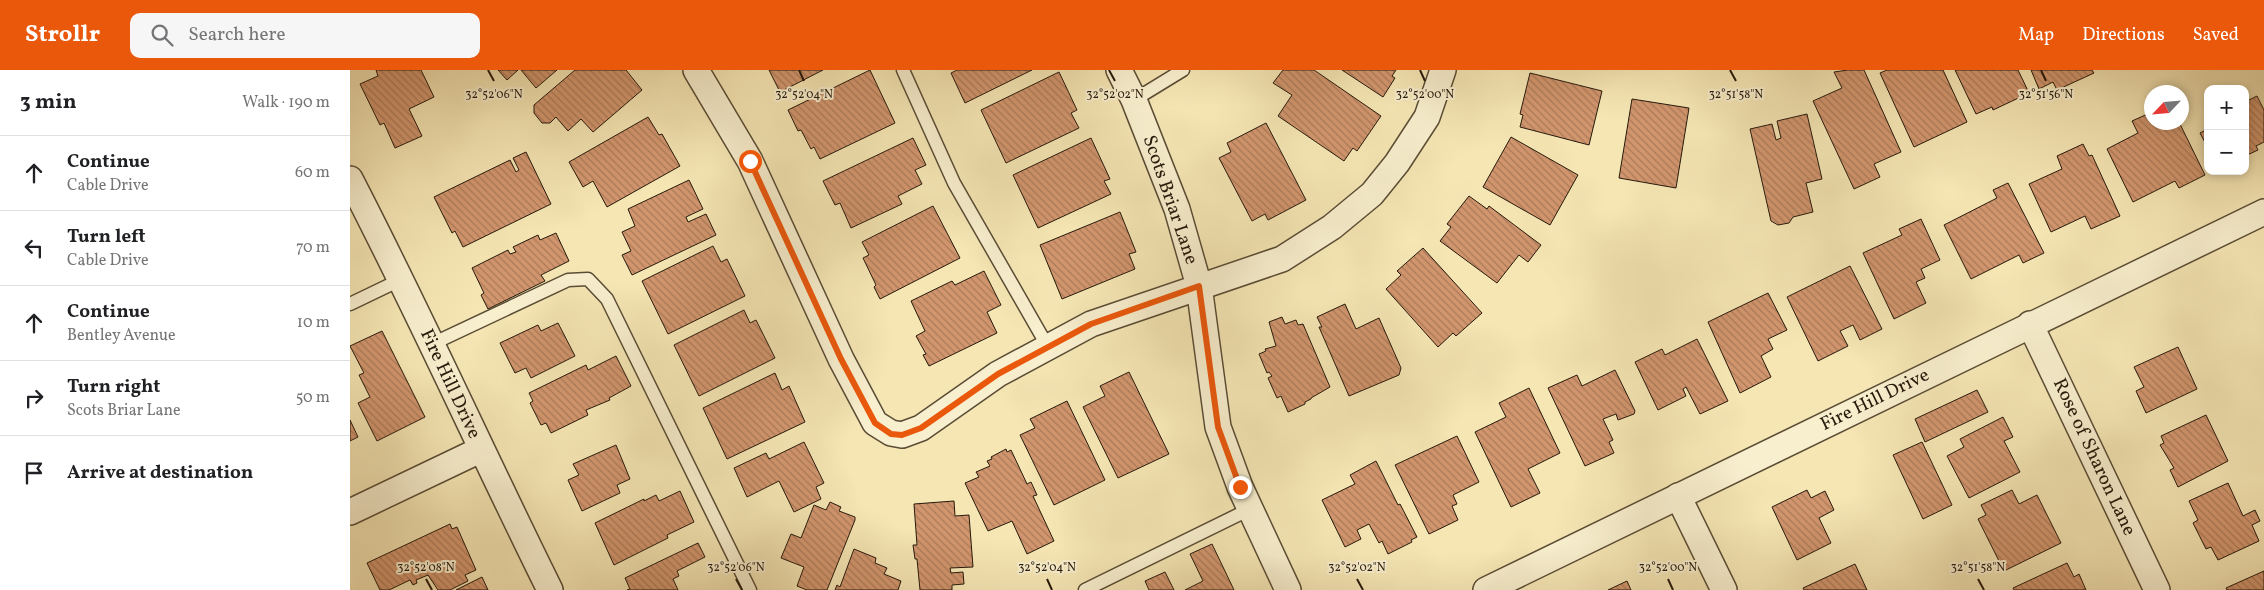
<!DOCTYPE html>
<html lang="en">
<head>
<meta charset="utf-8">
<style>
	:root { --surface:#fff; --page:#f6f6f6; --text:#202124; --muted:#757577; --line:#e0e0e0; --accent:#ea580c }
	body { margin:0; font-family:Vollkorn,serif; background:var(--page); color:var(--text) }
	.controls { position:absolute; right:15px; top:15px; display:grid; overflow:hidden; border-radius:10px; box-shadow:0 2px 8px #0003 }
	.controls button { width:45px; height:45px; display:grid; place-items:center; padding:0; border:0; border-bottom:1px solid var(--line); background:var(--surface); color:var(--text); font:25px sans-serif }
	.compass { position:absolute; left:1794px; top:15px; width:45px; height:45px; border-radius:50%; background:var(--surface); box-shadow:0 2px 8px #0003; rotate:244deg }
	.stop { position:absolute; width:15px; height:15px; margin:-11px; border:4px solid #ea580c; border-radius:50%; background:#fff }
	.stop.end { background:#ea580c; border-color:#fff; box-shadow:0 1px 5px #0008 }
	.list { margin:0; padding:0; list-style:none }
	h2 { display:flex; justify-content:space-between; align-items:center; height:65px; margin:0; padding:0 20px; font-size:21px }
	h2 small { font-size:16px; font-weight:400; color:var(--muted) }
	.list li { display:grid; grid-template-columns:32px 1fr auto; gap:15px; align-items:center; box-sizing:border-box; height:75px; padding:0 20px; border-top:1px solid var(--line) }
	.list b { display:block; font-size:19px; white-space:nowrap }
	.list p { margin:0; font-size:16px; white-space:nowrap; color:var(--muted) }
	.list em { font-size:16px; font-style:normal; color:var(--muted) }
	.icon { flex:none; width:28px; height:28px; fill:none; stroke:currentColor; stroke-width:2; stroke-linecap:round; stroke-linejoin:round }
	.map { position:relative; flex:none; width:1914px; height:520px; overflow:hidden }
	header { display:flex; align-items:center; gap:30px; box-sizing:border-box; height:70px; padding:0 25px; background:var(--accent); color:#fff }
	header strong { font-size:24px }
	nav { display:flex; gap:28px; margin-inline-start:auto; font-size:18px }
	.search { width:350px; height:45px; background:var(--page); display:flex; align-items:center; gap:12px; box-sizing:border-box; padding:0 18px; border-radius:10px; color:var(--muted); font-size:19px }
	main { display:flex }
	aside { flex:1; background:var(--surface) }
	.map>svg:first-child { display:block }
</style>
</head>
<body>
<header>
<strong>Strollr</strong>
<div class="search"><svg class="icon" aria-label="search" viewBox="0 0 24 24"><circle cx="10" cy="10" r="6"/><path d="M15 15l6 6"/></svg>Search here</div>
<nav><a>Map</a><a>Directions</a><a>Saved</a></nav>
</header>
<main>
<aside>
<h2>3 min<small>Walk · 190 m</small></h2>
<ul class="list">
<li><svg class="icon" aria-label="ahead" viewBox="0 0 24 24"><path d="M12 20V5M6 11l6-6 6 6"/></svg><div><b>Continue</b><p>Cable Drive</p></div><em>60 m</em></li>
<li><svg class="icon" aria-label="left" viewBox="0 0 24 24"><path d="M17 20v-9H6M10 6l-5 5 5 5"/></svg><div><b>Turn left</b><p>Cable Drive</p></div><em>70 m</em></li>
<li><svg class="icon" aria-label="ahead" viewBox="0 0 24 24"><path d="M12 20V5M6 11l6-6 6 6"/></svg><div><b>Continue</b><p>Bentley Avenue</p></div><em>10 m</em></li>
<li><svg class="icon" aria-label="right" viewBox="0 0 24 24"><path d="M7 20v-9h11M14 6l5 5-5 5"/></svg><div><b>Turn right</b><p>Scots Briar Lane</p></div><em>50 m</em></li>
<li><svg class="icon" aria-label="arrive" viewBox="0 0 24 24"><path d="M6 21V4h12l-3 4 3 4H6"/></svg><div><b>Arrive at destination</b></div></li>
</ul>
</aside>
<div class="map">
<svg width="1914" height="520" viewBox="0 0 1914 520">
	<defs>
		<pattern id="building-back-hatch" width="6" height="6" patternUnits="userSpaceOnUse" patternTransform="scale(1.25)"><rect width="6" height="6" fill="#d2966e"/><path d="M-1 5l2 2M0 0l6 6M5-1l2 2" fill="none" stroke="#aa7a59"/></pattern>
	</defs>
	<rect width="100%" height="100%" fill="#f5e6b4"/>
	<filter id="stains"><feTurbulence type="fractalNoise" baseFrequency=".004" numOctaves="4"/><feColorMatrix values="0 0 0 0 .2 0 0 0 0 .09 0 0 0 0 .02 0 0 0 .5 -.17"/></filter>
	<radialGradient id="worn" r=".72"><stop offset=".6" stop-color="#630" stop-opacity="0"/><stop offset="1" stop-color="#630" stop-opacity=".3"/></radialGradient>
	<g fill="url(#building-back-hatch)" stroke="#26190b">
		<polygon points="26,0 71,0 84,27 59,39 72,66 45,78 34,53 30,55 10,14 28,6"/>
		<polygon points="148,0 168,0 157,10"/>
		<polygon points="171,0 207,0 186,18"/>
		<polygon points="225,0 276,0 292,20 243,62 231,49 218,61 206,47 200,53 192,53 184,43 184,35"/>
		<polygon points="419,0 473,0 430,22"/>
		<polygon points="520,0 545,53 470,89 464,77 461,79 451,60 448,61 438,40"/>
		<polygon points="607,0 682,0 615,33 601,3"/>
		<polygon points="933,0 964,0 1031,46 1007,81 1003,78 994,91 928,46 942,25 923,13"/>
		<polygon points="992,0 1046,0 1042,6 1045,8 1033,27"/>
		<polygon points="1498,0 1514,0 1551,82 1524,94 1530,107 1504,119 1463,31 1492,18 1484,2"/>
		<polygon points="1537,0 1593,0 1617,52 1564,77 1530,3"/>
		<polygon points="1605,0 1668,0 1679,23 1643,40 1642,37 1626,44"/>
		<polygon points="1681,0 1742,0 1744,3 1707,20 1703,12 1689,19"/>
		<polygon points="709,2 727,40 721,43 729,58 656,93 631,40"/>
		<polygon points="1180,3 1252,21 1239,75 1170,57 1173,45 1170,44"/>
		<polygon points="1907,26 1914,40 1914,72 1906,76 1908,80 1895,86 1895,32"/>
		<polygon points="1282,29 1339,38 1326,118 1269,108"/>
		<polygon points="1802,42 1802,52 1829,52 1855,105 1829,118 1825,111 1783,132 1757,79 1788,63 1782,51"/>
		<polygon points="1457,44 1472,109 1456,113 1463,142 1443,147 1439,153 1428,155 1421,151 1400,59 1422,54 1426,70 1431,68 1427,51"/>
		<polygon points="298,47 309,65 312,64 330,96 257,137 243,111 233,117 219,92"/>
		<polygon points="916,53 956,130 918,150 915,144 902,151 869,88 881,82 877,73"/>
		<polygon points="1858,59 1858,78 1850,63"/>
		<polygon points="1161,67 1228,105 1200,155 1133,117"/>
		<polygon points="563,68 576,95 565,100 572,114 548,126 552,134 501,158 490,133 485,135 473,111"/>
		<polygon points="741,68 760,109 754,111 761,124 688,158 663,105"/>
		<polygon points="1733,74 1739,86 1742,85 1770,146 1741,159 1735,146 1701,162 1679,114 1712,99 1707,86"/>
		<polygon points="176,82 201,134 113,177 105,161 102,163 84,127 160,90 166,102 169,100 163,88"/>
		<polygon points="339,110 353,139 336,147 338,152 356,144 366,165 282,205 272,185 281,181 272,162 285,156 278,139"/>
		<polygon points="1658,113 1694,183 1673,193 1669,185 1621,209 1594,155 1647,128 1643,120"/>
		<polygon points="1119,126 1137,139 1139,136 1191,175 1178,192 1169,185 1147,213 1090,171 1101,157 1097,154"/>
		<polygon points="583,136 610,188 530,229 524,217 526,215 513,188 519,185 512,172"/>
		<polygon points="770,142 786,182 779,184 785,199 712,229 690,175"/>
		<polygon points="1571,149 1590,190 1571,199 1575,208 1566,212 1576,233 1544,249 1513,183 1552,165 1549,159"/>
		<polygon points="206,163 219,191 191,205 195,211 138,239 131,225 134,223 122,198 158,180 160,184 166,182 163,177 188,165 190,170"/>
		<polygon points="363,176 371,192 377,189 395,226 318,264 292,211"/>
		<polygon points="1073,178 1132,243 1106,266 1103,263 1088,277 1036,219 1051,205 1047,201"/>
		<polygon points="1500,196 1532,259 1510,270 1503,255 1490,261 1498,276 1468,291 1437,227"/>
		<polygon points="634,201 651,235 637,242 647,263 579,296 573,285 576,284 566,266 575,261 561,231 602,211 605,215"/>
		<polygon points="1418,223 1437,260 1418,269 1423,279 1411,286 1421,307 1390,323 1358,252"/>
		<polygon points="995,234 1006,259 1029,248 1051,298 1049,305 999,326 969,257 972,257 967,247"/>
		<polygon points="394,240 400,253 406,250 425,288 349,326 324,275"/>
		<polygon points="932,247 935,254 946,250 948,255 953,254 980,317 961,328 961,329 955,332 955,334 938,342 931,326 927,328 918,308 922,306 919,302 917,303 909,284 916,281 915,279 926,276 919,252"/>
		<polygon points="208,253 225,286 181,308 176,298 165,303 150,273 188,255 191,261"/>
		<polygon points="32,261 75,347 27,371 8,333 20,327 9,305 14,303 0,276"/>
		<polygon points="1347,269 1378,331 1350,344 1336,317 1333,319 1336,326 1308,340 1285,292 1312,279 1315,285"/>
		<polygon points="1828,277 1847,319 1796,343 1786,321 1794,317 1784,297"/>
		<polygon points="266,286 281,316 259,328 260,330 236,340 238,345 201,363 196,353 191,355 180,333 183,331 179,323 236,295 238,300"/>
		<polygon points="1265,300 1285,341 1284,344 1268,350 1266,344 1253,349 1263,370 1259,372 1264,383 1235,396 1198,318 1227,305 1232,316"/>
		<polygon points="779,302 819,384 768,408 733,337 755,326 750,316"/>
		<polygon points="425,303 432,320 439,316 455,352 377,389 353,338"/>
		<polygon points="1179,318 1210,383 1178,399 1190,423 1161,437 1125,362 1156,347 1149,333"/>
		<polygon points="1627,320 1638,342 1575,372 1565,349"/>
		<polygon points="717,331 755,410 704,435 670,365 685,358 680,349"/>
		<polygon points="1856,345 1878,391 1828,417 1820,400 1824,398 1810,375 1814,373 1811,366"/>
		<polygon points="1653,347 1663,367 1654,371 1670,402 1619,428 1597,386 1614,377 1610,369"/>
		<polygon points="0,350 8,367 0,371"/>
		<polygon points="1107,366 1129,412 1103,425 1107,434 1102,436 1108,450 1079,464 1045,395"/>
		<polygon points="454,372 474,413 466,417 471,429 444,442 429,411 397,427 384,398 416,383 419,389"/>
		<polygon points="1572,372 1602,435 1573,449 1543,385"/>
		<polygon points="266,375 280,409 267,415 270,423 232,441 218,410 229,405 223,394"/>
		<polygon points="656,379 657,382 661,380 677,414 681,412 687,425 683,426 704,471 677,484 662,451 638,461 615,413 629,407 626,402 640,396 637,391 642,389 641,387"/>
		<polygon points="1026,391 1048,435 1050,434 1067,467 1061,470 1062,472 1038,484 1032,471 1029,473 1019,454 1007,460 1011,469 995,477 972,430 1005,414 1000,405"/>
		<polygon points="1878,413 1893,446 1905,440 1910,451 1902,455 1909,471 1868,490 1861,477 1856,479 1843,453 1848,450 1839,431"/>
		<polygon points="1457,420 1461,428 1475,421 1484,440 1469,448 1481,473 1447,490 1422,437"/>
		<polygon points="1662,420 1669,434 1687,425 1711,473 1654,501 1628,449 1636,445 1631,435"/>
		<polygon points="330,421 344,452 317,465 318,468 264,495 245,453 294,429 294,431 306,425 309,431"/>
		<polygon points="604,431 605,446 619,445 623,497 600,498 601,503 613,502 614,514 602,515 602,520 570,520 567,489 565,489 563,475 567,475 564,434"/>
		<polygon points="480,432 491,437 489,441 505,447 505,450 477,520 457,520 447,516 454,497 431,488 441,464 451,468 464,435 476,440"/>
		<polygon points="100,454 102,459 107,457 126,500 115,505 118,511 100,520 88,520 78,505 66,510 67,513 63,515 60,510 39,520 30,520 17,493"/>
		<polygon points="348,473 355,487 327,501 329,506 323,509 328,520 277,520 280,519 275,508"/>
		<polygon points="862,474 884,520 835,520 853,511 840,484"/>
		<polygon points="504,479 526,488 525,493 537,498 534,504 551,511 548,520 485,520 487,515 490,517"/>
		<polygon points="1717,493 1724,507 1729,504 1736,520 1664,520 1663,518"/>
		<polygon points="1505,494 1517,520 1454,520 1453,518"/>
		<polygon points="1914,501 1914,520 1877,520 1876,518"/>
		<polygon points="815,502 824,520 799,520 795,511"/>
		<polygon points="132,507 138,520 106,520"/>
		<polygon points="1277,511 1281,520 1258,520"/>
	</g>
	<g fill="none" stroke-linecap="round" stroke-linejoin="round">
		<defs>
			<g id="service">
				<polyline points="553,0 604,113 698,277"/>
				<polyline points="784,30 833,0"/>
				<polyline points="0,234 52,209"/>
				<polyline points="82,274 218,210 238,209 257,229 400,520"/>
				<polyline points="735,520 900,439"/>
			</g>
			<g id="minor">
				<polyline points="346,0 400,91 491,289 525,353 541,363 552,365 571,358 648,304 741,254 932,189 982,157 1022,124 1047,93 1077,47 1093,0"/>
				<polyline points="769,0 784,30 827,139 849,216 868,357 890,417 938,520"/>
				<path d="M0,109C70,244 132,383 200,520"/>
				<polyline points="1680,254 1807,520"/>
				<polyline points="1328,426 1374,520"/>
				<polyline points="0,442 130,380"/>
				<polyline points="1136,520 1914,142"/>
			</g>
		</defs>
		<use href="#service" stroke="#5a4c35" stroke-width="15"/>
		<use href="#minor" stroke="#5a4c35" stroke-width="28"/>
		<use href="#service" stroke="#f8efce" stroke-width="12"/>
		<use href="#minor" stroke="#f8efce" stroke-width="25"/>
	</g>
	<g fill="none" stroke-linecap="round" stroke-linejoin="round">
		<polyline stroke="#ea580c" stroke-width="6" points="400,91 491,289 525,353 541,364 552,365 571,358 648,304 741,254 849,216 868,357 890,417"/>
	</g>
	<path fill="none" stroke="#26190b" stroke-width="2" d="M138,0L144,11M449,0L454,11M759,0L765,11M1070,0L1075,11M1380,0L1386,11M1691,0L1696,11M76,509L82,520M386,509L392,520M697,509L702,520M1007,509L1013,520M1318,509L1323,520M1628,509L1634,520"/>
	<g text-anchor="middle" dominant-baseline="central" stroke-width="4" stroke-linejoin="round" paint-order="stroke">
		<g font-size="19" fill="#26190b" stroke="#f8efce">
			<text transform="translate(820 130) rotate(71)">Scots Briar Lane</text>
			<text transform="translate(100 314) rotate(65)">Fire Hill Drive</text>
			<text transform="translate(1525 330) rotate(-26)">Fire Hill Drive</text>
			<text transform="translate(1744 387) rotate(65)">Rose of Sharon Lane</text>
		</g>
	</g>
	<g font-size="12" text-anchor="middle" fill="#26190b" stroke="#f8efce" stroke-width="4" stroke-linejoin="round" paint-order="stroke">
		<text x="144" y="28">32°52'06"N</text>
		<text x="765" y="28">32°52'02"N</text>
		<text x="1075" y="28">32°52'00"N</text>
		<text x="454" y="28">32°52'04"N</text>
		<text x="1386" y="28">32°51'58"N</text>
		<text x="1696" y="28">32°51'56"N</text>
		<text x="76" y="501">32°52'08"N</text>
		<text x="386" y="501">32°52'06"N</text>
		<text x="697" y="501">32°52'04"N</text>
		<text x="1007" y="501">32°52'02"N</text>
		<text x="1318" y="501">32°52'00"N</text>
		<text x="1628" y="501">32°51'58"N</text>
	</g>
	<rect width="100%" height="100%" filter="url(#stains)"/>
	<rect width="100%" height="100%" fill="url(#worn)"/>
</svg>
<div class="controls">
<button>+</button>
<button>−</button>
</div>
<svg class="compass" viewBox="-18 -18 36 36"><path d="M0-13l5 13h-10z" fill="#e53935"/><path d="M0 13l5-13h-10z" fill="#757577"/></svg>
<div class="stop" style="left:400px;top:91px"></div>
<div class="stop end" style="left:890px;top:417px"></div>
</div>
</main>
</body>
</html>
